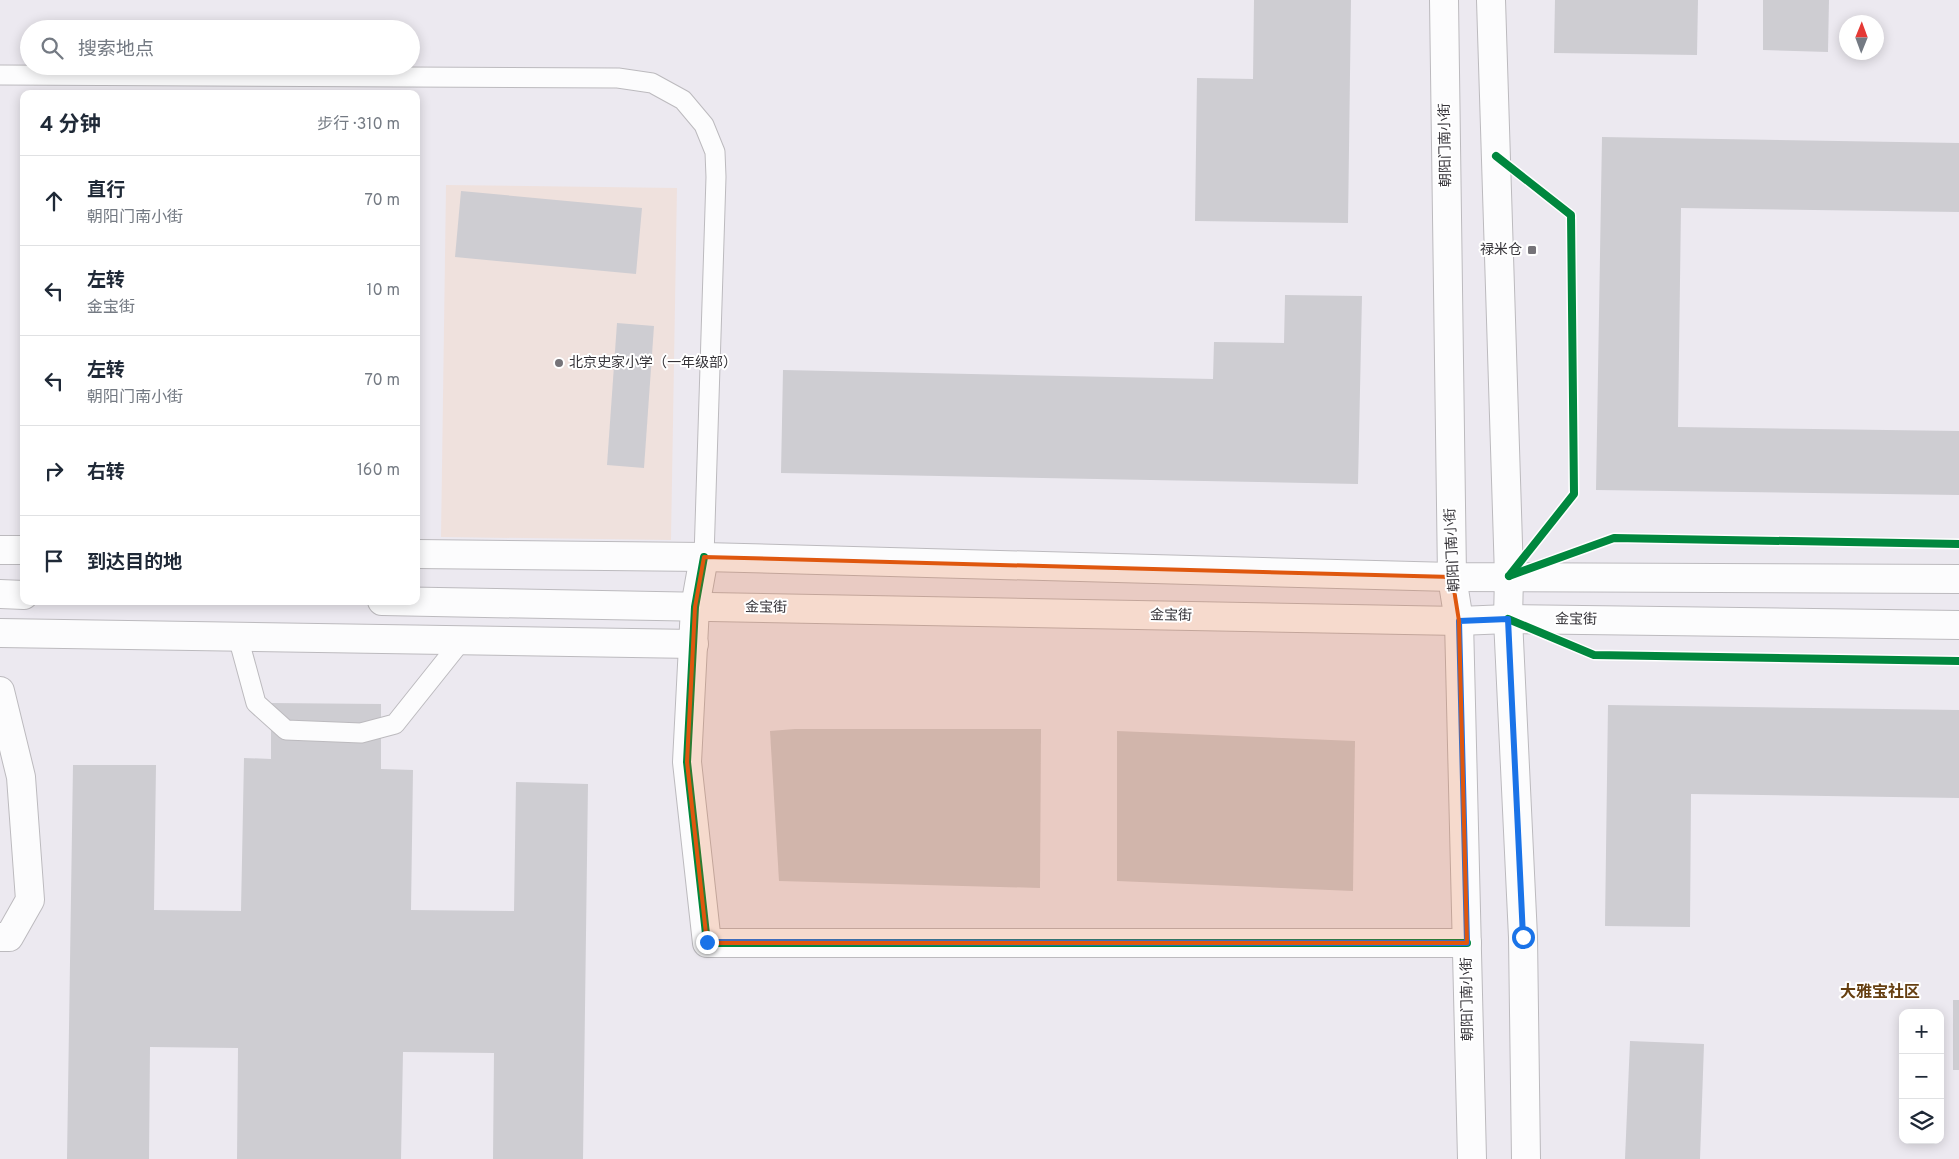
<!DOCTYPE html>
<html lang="zh">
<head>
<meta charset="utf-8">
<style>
	:root { --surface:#fff; --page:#f2f2f3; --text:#1f2937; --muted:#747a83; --line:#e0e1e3 }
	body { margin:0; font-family:Overpass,"Noto Sans SC",sans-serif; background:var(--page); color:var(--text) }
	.controls { position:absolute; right:15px; bottom:15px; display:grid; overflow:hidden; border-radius:10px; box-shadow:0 2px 12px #0003 }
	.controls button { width:45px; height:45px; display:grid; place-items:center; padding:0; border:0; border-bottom:1px solid var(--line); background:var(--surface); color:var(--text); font:25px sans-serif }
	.compass { position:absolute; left:1839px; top:15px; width:45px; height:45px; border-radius:50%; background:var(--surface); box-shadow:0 2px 12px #0003; rotate:1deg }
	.stop { position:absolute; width:15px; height:15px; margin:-11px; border:4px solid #1a73e8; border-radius:50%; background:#fff }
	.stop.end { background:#1a73e8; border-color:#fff; box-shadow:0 1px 5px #0008 }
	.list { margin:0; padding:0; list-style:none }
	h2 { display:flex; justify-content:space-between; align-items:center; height:65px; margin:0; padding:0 20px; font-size:21px }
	h2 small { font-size:16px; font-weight:400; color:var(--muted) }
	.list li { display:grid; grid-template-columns:32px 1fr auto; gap:15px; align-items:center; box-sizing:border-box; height:90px; padding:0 20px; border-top:1px solid var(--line) }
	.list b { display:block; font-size:19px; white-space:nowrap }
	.list p { margin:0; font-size:16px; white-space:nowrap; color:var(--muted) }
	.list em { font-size:16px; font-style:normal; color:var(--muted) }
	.icon { flex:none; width:28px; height:28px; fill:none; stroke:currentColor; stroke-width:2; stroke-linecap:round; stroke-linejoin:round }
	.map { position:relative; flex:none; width:1959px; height:1159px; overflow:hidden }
	.search { position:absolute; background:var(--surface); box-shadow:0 2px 12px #0003; left:20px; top:20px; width:400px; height:55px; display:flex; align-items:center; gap:12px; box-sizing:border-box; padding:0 18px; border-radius:28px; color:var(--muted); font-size:19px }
	.panel { position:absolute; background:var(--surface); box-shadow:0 2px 12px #0003; left:20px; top:90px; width:400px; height:515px; border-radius:10px }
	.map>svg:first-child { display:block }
</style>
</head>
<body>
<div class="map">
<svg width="1959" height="1159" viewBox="0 0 1959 1159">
	<rect width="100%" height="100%" fill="#ece9f0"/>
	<polygon fill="#efe1dd" points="446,185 677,188 671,540 441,537"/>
	<g fill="#cecdd2">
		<polygon points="1254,0 1351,0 1348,223 1195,221 1197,78 1253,79"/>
		<polygon points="1555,0 1698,0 1697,55 1554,53"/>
		<polygon points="1763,0 1829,0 1828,52 1763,50"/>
		<polygon points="1602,137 1959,143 1959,212 1681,208 1678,427 1959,431 1959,495 1596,490"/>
		<polygon points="461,191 642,208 636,274 455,257"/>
		<polygon points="1285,295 1362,296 1358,484 781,473 783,370 1213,379 1214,342 1284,343"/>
		<polygon points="617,323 654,326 644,468 607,465"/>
		<polygon points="20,426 24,426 24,446 23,446"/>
		<polygon points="271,703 381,704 381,769 413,770 411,910 514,911 516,782 588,784 583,1159 493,1159 494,1053 403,1052 401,1159 237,1159 238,1048 150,1047 149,1159 67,1159 73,765 156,765 154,910 241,911 244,758 271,759"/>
		<polygon points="1608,705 1959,710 1959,798 1691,794 1690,927 1605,926"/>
		<polygon points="795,729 1041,729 1040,888 779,881 770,731"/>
		<polygon points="1117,731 1355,741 1353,891 1117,881"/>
		<rect x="1953" y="1000" width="6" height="70"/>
		<polygon points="1630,1041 1704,1044 1700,1159 1625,1159"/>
	</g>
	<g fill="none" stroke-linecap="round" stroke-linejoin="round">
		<defs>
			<g id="lane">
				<polyline points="0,75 618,78 652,83 683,100 704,125 715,152 716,177 704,557"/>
				<polyline points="238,637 256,703 286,730 361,733 395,724 462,640"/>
			</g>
			<g id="street">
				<polyline points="704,557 695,607 687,762 707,943 1467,943"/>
				<polyline points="0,633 694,644"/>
				<polyline points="0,691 21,777 30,900 9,937 0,937"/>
			</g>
			<g id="secondary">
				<polyline points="1444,0 1452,577 1459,621 1472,1159"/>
				<polyline points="1491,0 1509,576 1508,619 1523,937 1526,1159"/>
				<polyline points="0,550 24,550"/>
				<polyline points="416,554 704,557 1452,577 1959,579"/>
				<polyline points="0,594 24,595"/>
				<polyline points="382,601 1459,621 1508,619 1959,625"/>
			</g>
		</defs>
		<use href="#lane" stroke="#bcbabe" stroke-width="21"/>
		<use href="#street" stroke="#bcbabe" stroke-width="30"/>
		<use href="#secondary" stroke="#bcbabe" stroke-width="30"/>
		<use href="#lane" stroke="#fcfcfd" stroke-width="19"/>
		<use href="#street" stroke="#fcfcfd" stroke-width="28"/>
		<use href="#secondary" stroke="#fcfcfd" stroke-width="28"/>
		<defs>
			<g id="cycleway">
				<polyline points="1496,156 1571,215 1574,494 1509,576"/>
				<polyline points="704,557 695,607 687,762 707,943 1467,943"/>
				<polyline points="1509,576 1614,538 1959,544"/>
				<polyline points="1508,619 1594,655 1959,661"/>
			</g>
		</defs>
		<use href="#cycleway" stroke="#fff" stroke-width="11"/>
		<use href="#cycleway" stroke="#00873e" stroke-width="8"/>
	</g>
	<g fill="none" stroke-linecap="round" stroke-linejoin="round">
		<polyline stroke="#1a73e8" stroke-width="6" points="707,942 1467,943 1459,621 1508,619 1523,937"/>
	</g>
	<path fill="#df570e" fill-opacity="0.2" stroke="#df570e" stroke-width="4" stroke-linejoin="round" d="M704,557L1452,577L1459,621L1467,943H707L687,762L695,607Z"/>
	<g fill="#757378" stroke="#fff" stroke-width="2">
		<rect x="1527" y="245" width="10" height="10" rx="2.5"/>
		<circle cx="559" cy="363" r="5"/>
	</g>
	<g text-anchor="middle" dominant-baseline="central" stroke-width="4" stroke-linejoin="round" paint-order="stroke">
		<g font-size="14" fill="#353338" stroke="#fff">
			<text transform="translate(1446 145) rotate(-91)">朝阳门南小街</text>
			<text transform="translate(1453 550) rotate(-93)">朝阳门南小街</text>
			<text transform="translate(766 608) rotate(1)">金宝街</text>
			<text transform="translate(1171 616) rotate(1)">金宝街</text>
			<text transform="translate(1576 620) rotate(1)">金宝街</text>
			<text transform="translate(1468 999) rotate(-91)">朝阳门南小街</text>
		</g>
		<g font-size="14" fill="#353338" stroke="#fff" text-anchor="end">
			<text x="1522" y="250">禄米仓</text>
			<text x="569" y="363" text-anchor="start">北京史家小学（一年级部）</text>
		</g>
		<g font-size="16" font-weight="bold" fill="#663f11" stroke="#fff">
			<text x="1880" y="993">大雅宝社区</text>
		</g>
	</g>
</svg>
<div class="controls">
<button>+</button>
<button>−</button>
<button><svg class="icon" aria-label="layers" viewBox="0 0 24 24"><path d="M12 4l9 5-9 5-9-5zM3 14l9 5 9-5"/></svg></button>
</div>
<svg class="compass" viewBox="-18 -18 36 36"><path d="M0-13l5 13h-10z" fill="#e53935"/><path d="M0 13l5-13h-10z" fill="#747a83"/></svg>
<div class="stop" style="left:1523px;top:937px"></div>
<div class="stop end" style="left:707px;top:942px"></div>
<div class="search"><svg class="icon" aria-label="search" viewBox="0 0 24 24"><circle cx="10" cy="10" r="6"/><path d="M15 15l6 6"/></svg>搜索地点</div>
<section class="panel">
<h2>4 分钟<small>步行 · 310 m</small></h2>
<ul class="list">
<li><svg class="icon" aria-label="ahead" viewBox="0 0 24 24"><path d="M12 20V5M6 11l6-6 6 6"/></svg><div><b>直行</b><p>朝阳门南小街</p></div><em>70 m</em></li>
<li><svg class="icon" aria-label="left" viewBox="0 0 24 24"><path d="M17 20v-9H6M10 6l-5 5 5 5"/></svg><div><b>左转</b><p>金宝街</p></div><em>10 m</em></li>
<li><svg class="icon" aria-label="left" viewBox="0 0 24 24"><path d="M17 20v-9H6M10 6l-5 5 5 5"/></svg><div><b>左转</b><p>朝阳门南小街</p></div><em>70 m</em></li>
<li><svg class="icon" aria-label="right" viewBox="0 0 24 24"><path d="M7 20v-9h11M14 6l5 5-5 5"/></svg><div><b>右转</b></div><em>160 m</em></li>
<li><svg class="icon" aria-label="arrive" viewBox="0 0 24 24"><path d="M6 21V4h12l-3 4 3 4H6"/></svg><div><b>到达目的地</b></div></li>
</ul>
</section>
</div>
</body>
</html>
